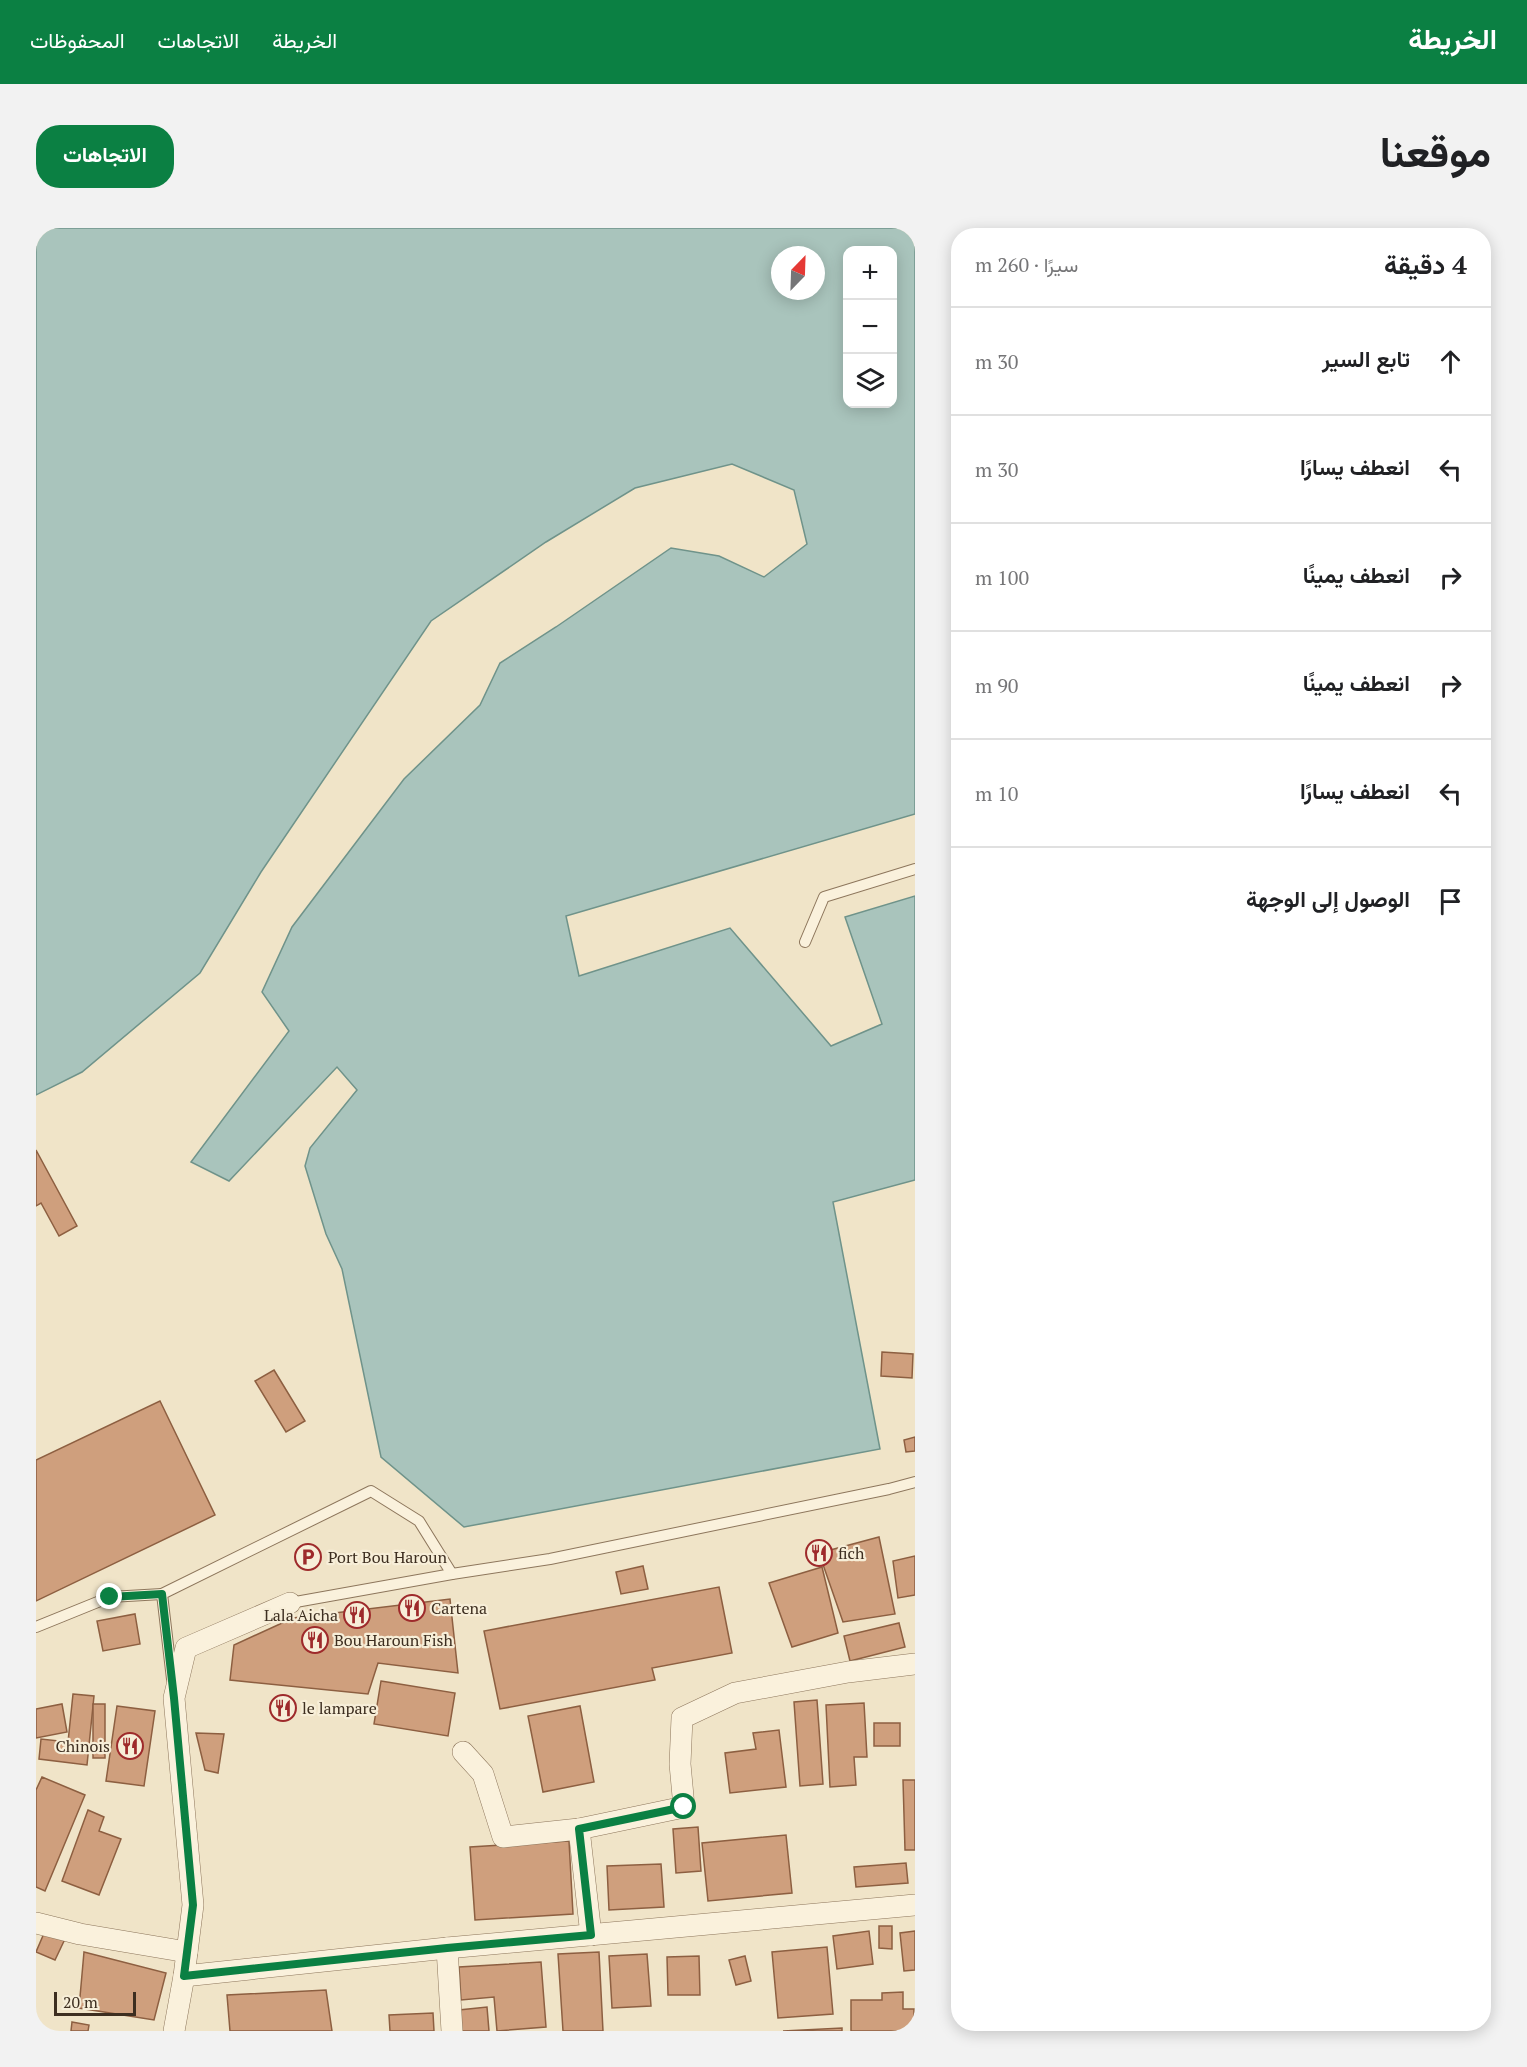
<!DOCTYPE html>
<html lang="ar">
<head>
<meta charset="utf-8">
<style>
	:root { --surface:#fff; --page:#f2f2f2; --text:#202124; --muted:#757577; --line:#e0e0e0; --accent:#0b8043 }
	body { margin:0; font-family:"PT Serif",Vazirmatn,serif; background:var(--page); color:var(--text); direction:rtl }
	.controls { position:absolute; right:18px; top:18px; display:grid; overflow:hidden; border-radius:12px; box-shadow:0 3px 15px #0003 }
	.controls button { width:54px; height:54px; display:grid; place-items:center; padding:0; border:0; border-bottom:2px solid var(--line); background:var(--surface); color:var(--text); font:30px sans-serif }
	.compass { position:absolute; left:735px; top:18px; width:54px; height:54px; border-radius:50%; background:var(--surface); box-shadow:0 3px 15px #0003; rotate:23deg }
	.scale { position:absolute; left:18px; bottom:15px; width:82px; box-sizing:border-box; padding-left:6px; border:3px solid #3d2e20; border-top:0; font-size:16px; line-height:21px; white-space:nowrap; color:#3d2e20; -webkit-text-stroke:4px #f7eed8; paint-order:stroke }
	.stop { position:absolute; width:18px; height:18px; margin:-14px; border:4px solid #0b8043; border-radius:50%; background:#fff }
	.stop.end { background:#0b8043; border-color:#fff; box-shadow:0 2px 6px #0008 }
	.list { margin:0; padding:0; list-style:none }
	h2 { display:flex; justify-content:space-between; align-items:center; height:78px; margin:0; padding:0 24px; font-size:26px }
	h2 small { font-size:20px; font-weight:400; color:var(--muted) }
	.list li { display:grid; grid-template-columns:39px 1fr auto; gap:18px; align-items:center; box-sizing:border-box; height:108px; padding:0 24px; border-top:2px solid var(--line) }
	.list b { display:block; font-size:22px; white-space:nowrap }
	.list em { font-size:20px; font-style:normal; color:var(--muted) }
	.icon { flex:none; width:33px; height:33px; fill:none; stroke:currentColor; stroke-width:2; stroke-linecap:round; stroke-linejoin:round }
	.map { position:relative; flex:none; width:879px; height:1803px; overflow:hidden; direction:ltr; border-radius:24px }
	header { display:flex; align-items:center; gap:36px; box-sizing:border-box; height:84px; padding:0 30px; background:var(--accent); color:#fff }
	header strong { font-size:28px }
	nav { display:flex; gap:33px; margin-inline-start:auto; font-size:21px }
	.intro { display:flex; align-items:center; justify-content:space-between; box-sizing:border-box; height:144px; padding:0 36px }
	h1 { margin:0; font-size:42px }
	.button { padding:15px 27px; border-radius:24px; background:var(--accent); color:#fff; font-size:21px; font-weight:700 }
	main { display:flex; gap:36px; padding:0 36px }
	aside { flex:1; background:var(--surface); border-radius:24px; box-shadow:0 3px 15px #0003 }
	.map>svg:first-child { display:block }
</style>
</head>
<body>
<header>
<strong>الخريطة</strong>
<nav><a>الخريطة</a><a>الاتجاهات</a><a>المحفوظات</a></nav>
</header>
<div class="intro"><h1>موقعنا</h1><a class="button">الاتجاهات</a></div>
<main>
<aside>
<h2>4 دقيقة<small>سيرًا · 260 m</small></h2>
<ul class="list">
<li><svg class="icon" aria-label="ahead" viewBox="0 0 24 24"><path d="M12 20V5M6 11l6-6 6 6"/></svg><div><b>تابع السير</b></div><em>30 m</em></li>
<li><svg class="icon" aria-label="left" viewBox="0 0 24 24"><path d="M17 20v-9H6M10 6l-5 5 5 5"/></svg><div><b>انعطف يسارًا</b></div><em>30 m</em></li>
<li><svg class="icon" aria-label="right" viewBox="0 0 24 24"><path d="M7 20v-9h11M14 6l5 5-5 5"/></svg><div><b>انعطف يمينًا</b></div><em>100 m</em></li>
<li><svg class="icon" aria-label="right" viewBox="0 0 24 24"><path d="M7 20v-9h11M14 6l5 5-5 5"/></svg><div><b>انعطف يمينًا</b></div><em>90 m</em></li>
<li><svg class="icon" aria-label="left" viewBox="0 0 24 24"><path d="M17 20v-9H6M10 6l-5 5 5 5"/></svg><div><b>انعطف يسارًا</b></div><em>10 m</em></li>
<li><svg class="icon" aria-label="arrive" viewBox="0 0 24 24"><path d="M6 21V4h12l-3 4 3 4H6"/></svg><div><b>الوصول إلى الوجهة</b></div></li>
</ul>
</aside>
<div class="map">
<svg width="879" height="1803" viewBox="0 0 879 1803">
	<rect width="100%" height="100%" fill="#f0e4c8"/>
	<path fill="#a9c4bc" stroke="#6f938a" stroke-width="1.5" fill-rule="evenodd" d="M0,0H879V586L530,688L543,748L694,700L795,818L846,796L809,689L879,668V952L797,974L844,1221L428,1299L345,1229L306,1041L290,1006L269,938L274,920L321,862L301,839L193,953L155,934L253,803L226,764L256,699L368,551L444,477L464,435L520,399L635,320L683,328L728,349L771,316L758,262L696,236L599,260L510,314L395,393L225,644L164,745L46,844L0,867ZM812,22H856V176H812ZM744,27H780V63H744Z"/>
	<g fill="#cf9f7d" stroke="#8d5f41" stroke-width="1.5">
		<polygon points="0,922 41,998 23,1008 5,975 0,978"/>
		<polygon points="846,1124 877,1126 876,1150 845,1148"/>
		<polygon points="238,1142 269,1193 250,1204 219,1153"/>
		<polygon points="124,1173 179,1287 0,1373 0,1232"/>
		<polygon points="879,1209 879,1223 870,1224 868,1212"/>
		<polygon points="843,1309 859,1386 807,1394 783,1325"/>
		<polygon points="879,1328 879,1367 862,1370 857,1333"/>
		<polygon points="607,1338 612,1361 585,1366 580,1344"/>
		<polygon points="786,1339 802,1405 756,1419 733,1355"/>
		<polygon points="683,1359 696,1425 616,1440 619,1452 464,1481 448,1403"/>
		<polygon points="414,1371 422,1445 342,1435 332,1466 194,1452 198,1417 257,1390"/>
		<polygon points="99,1386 104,1416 67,1423 61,1393"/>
		<polygon points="863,1395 869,1419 814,1433 808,1408"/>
		<polygon points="345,1453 419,1465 412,1508 338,1496"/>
		<polygon points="37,1466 58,1468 51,1537 3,1531 5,1511 32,1514"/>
		<polygon points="781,1472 787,1556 764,1558 758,1474"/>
		<polygon points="828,1475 831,1529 818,1529 820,1557 794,1559 790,1477"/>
		<polygon points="26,1476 31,1504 0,1510 0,1481"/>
		<rect x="57" y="1476" width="12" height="54"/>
		<polygon points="81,1478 119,1483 108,1558 70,1553"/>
		<polygon points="544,1478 558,1554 507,1564 492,1488"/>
		<rect x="838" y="1495" width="26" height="23"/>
		<polygon points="743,1502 750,1559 694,1565 689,1525 720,1521 717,1505"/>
		<polygon points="160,1505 188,1506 182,1545 169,1542"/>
		<polygon points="6,1549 49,1567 9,1663 0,1659 0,1562"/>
		<polygon points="867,1552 879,1552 879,1622 869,1622"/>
		<polygon points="52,1582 68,1589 63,1603 85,1611 63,1667 26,1653"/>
		<polygon points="662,1599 665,1643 640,1645 637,1601"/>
		<polygon points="750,1607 756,1665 672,1673 666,1615"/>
		<polygon points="533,1613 537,1686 439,1692 434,1619"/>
		<polygon points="870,1635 872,1655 820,1659 818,1639"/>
		<polygon points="625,1636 628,1679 573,1682 571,1638"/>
		<polygon points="843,1698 856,1698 856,1721 843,1720"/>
		<polygon points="9,1703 29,1711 19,1732 0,1724"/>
		<polygon points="833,1703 837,1736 801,1741 797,1708"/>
		<polygon points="879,1703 879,1742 868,1743 864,1705"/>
		<polygon points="791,1719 797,1786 742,1790 736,1724"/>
		<polygon points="48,1724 130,1745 118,1792 43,1780"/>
		<polygon points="563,1724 567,1803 527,1803 522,1726"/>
		<polygon points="611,1726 615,1778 576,1780 573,1728"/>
		<polygon points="663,1728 664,1767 632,1767 631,1729"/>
		<polygon points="709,1728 715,1753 700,1757 693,1732"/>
		<polygon points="505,1734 510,1799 461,1803 458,1769 425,1772 423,1739"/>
		<polygon points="290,1762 296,1803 194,1803 191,1767"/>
		<polygon points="867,1764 867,1781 878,1781 878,1803 815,1803 815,1772 846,1772 846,1765"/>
		<polygon points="451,1779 453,1803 425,1803 423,1782"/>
		<polygon points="397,1785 398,1803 354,1803 353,1787"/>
		<polygon points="36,1794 53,1797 52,1803 35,1803"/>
		<polygon points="806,1800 806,1803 747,1803"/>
	</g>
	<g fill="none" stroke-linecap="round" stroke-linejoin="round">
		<defs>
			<g id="service">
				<polyline points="769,714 788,669 879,641"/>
				<polyline points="254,1375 416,1346 514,1331 853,1261 879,1254"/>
				<polyline points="0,1399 74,1369 126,1366"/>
				<polyline points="136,1451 126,1366 335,1263 383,1293 416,1346"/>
			</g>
			<g id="minor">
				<polyline points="427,1524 447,1546 467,1609 543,1601 648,1579 644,1536 646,1490 699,1465 812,1444 879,1436"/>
				<polyline points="543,1601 555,1707"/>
				<polyline points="0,1695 44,1706 151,1724"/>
				<polyline points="411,1720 416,1803"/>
				<polyline points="148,1748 411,1720 879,1677"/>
				<polyline points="138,1803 148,1748 157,1677 138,1470 150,1420 254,1375"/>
			</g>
		</defs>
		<use href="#service" stroke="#8d765c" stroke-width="12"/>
		<use href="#minor" stroke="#8d765c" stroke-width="22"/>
		<use href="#service" stroke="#faf1dc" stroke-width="10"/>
		<use href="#minor" stroke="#faf1dc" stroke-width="21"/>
	</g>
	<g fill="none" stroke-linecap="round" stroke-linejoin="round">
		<polyline stroke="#0b8043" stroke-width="8" points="74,1369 126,1366 138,1470 157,1677 148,1748 411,1720 555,1707 543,1601 648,1579"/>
	</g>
	<defs>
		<symbol id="restaurant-ring" viewBox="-11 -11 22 22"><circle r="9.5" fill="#f7eed8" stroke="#9e2a2b" stroke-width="1.5"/><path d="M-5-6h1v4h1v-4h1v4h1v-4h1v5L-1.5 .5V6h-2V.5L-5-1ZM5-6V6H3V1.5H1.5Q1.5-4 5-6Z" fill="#9e2a2b"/></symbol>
		<symbol id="parking-ring" viewBox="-11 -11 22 22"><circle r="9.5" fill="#f7eed8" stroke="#9e2a2b" stroke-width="1.5"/><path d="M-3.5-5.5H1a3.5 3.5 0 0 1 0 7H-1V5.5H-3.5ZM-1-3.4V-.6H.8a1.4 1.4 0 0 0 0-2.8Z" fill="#9e2a2b"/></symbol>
	</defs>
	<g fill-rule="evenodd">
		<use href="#restaurant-ring" x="768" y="1310" width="30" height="30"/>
		<use href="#parking-ring" x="257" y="1314" width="30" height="30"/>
		<use href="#restaurant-ring" x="361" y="1365" width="30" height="30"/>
		<use href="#restaurant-ring" x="306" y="1372" width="30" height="30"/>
		<use href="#restaurant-ring" x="264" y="1397" width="30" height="30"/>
		<use href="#restaurant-ring" x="232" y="1465" width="30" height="30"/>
		<use href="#restaurant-ring" x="79" y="1503" width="30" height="30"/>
	</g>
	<g text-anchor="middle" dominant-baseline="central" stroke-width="4.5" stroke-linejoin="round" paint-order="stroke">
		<g font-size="16" fill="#3d2e20" stroke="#f7eed8" text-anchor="start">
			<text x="802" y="1325">fich</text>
			<text x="292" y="1329">Port Bou Haroun</text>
			<text x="395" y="1380">Cartena</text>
			<text x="302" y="1387" text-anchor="end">Lala Aicha</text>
			<text x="298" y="1412">Bou Haroun Fish</text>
			<text x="266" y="1480">le lampare</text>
			<text x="74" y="1518" text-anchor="end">Chinois</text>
		</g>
	</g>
</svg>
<div class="controls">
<button>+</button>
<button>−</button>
<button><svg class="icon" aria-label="layers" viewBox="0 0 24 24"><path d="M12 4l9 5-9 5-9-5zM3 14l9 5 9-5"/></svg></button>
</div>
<svg class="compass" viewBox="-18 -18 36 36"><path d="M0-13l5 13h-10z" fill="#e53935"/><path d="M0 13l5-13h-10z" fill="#757577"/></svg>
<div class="scale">20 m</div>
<div class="stop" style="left:648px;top:1579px"></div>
<div class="stop end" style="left:74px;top:1369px"></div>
</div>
</main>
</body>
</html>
